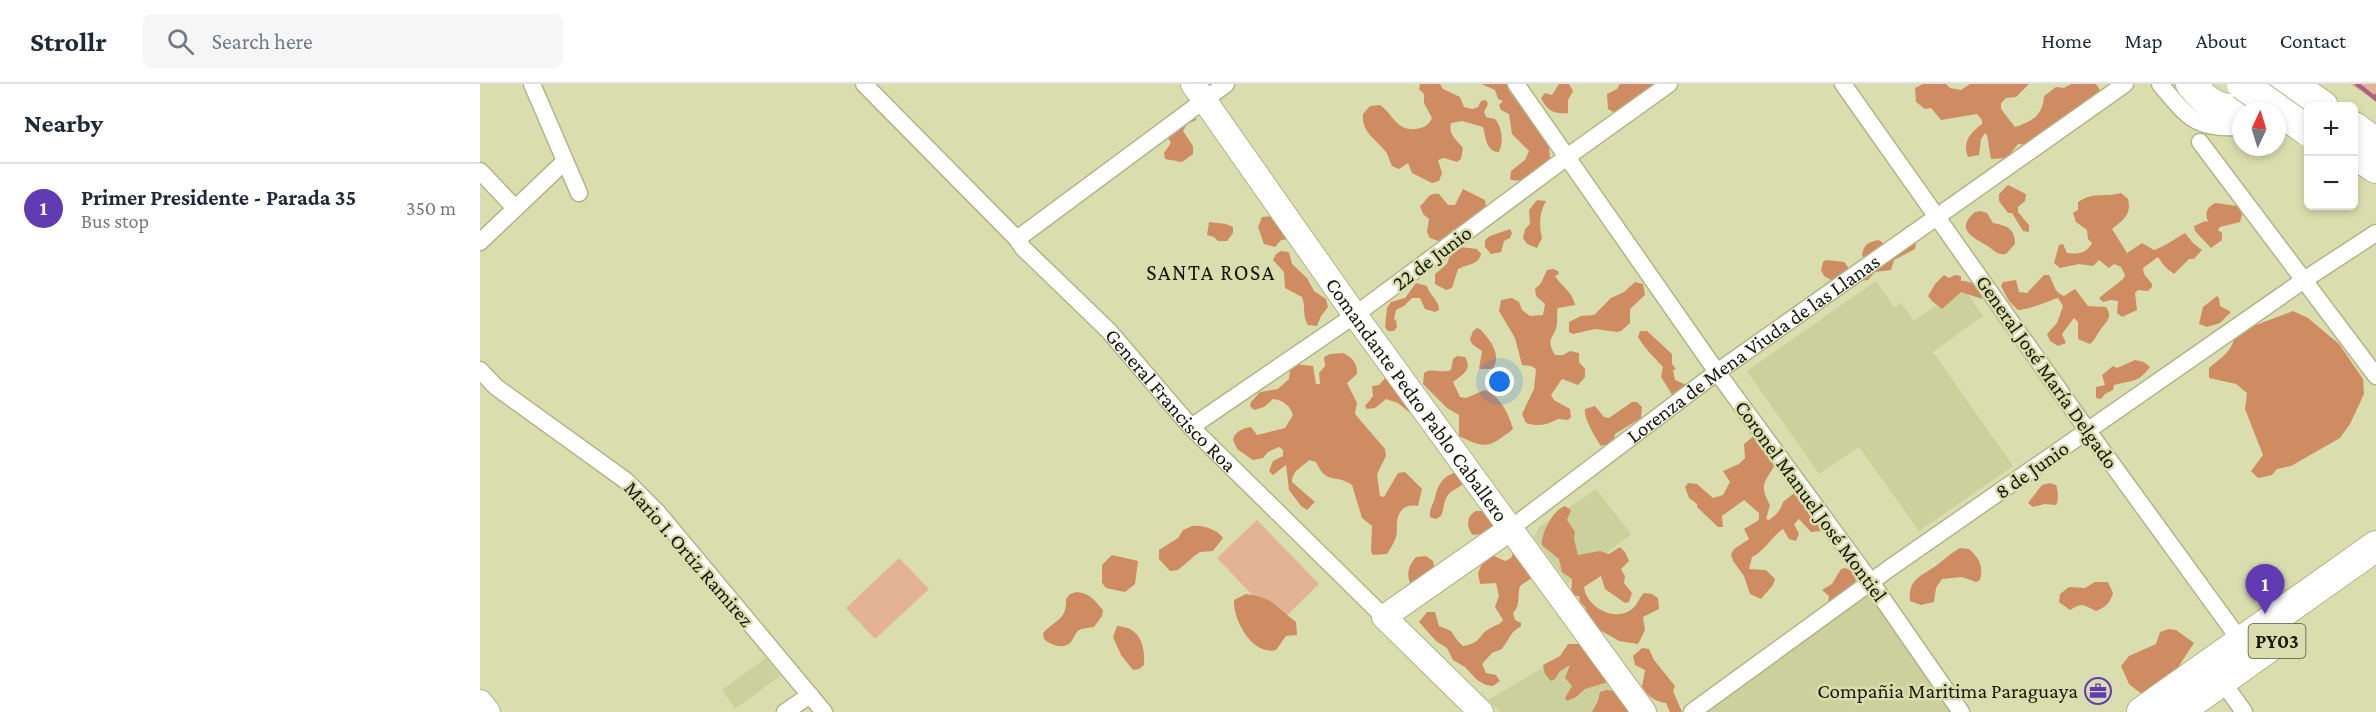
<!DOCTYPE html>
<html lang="en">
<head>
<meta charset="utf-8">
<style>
	:root { --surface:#fff; --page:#f6f6f7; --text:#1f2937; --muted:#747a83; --line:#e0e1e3; --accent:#603bb3 }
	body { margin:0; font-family:"Crimson Pro",serif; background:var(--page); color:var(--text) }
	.controls { position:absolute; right:18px; top:18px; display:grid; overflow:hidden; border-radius:9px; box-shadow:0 3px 9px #0003 }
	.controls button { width:54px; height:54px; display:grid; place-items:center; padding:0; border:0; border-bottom:2px solid var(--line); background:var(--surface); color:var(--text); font:30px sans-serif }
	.compass { position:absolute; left:1752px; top:18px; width:54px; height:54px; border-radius:50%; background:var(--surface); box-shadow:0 3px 9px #0003; rotate:4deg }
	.you { position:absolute; left:1020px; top:298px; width:21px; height:21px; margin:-15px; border:4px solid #fff; border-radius:50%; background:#1a73e8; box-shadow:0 0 0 9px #1a73e833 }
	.badge { display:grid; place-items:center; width:39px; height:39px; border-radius:50%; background:var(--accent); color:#fff; font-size:20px; font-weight:700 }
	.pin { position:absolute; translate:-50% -50px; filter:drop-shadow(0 2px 3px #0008) }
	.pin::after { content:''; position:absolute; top:32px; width:21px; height:18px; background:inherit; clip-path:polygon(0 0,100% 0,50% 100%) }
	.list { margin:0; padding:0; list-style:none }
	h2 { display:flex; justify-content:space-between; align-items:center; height:78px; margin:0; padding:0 24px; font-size:26px }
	h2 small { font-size:20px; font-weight:400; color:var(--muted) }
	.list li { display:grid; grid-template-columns:39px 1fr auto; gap:18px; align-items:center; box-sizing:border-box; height:90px; padding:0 24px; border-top:2px solid var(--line) }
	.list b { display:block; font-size:22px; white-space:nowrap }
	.list p { margin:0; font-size:20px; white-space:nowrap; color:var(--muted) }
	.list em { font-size:20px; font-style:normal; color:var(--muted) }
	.icon { flex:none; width:33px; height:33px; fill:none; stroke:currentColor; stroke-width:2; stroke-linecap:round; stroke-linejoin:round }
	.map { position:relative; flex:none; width:1896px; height:628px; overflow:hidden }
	header { display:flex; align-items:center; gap:36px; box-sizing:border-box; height:84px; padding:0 30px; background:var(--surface); border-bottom:2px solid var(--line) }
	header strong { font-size:28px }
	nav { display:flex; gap:33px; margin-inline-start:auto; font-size:21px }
	.search { width:420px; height:54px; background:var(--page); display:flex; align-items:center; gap:15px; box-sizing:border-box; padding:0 21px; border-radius:9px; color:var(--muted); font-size:22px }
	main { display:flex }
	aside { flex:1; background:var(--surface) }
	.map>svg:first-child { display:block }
</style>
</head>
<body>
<header>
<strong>Strollr</strong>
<div class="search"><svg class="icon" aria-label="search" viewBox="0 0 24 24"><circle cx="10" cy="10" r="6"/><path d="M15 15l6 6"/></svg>Search here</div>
<nav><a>Home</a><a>Map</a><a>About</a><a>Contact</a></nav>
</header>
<main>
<aside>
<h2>Nearby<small></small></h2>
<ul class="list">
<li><span class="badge">1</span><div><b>Primer Presidente - Parada 35</b><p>Bus stop</p></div><em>350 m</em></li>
</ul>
</aside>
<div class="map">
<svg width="1896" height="628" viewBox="0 0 1896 628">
	<rect width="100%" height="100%" fill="#dadeaf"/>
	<g fill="#ccd09c">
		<polygon points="1396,197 1414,223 1421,219 1434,237 1483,203 1503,232 1453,268 1533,382 1439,447 1379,363 1339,390 1267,287"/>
		<polygon points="1116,405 1151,450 1088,499 1054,453 1059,443"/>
		<polygon points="1388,508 1474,628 1226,628"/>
		<polygon points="1101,561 1154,628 1020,628 1008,616"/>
		<polygon points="286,574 300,592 255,625 242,606"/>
	</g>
	<g fill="#e4b295">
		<polygon points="1871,0 1896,0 1896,16 1871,1"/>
		<polygon points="777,436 839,500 799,539 737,474"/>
		<polygon points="419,474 449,505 395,555 366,524"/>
	</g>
	<g fill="#cf8c62">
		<path d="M940,0H960L963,5L980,13L984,23L993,25L998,23L1001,17L1006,16L1008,20L1004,28L1006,33L1015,35C1022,43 1024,58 1019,68C1006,68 1006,54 1003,43L982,37L971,39C968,50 976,55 983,64L981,75L977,78L964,74L958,76L962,89L959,97L952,99L932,89L928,79L919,85L912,82C909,77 909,72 906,68C896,55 881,48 883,30L890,22L900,21C913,30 916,47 936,45C944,44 949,41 952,34L944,19V10L939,5Z"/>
		<path d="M1001,0H1026L1031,10L1037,13L1069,61L1070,75C1059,84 1045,102 1030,95L1031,87L1045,76L1049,67L1032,50L1029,30L1021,26L1019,21L1023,17L1018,15L1015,6Z"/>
		<path d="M1079,0H1089L1093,7L1088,16V29C1074,30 1067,27 1061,14L1065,9L1072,11Z"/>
		<polygon points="1140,0 1182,0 1137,30 1128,25 1127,10 1137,5"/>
		<path d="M1443,0H1466L1470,4L1481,6L1490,0H1549L1536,13L1526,14L1521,19V25L1535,43C1552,38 1563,31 1564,12L1576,3L1584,4L1591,0H1616L1622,9L1574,61L1565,63L1538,60L1527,74L1511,75L1507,51L1505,49L1501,55L1499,71L1488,73C1482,58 1490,49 1502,40V36L1497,30L1461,36L1451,24L1445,25L1436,18L1435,4Z"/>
		<polygon points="716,30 716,36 707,40 703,47 713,62 713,70 702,78 685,75 684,69 691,59 687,52"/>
		<polygon points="1528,101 1546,110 1545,117 1538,123 1538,128 1549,141 1549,148 1543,147 1532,129 1528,129 1519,117 1519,110"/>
		<path d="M983,105L1005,116L1007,129L999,141L982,140L976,144V150L961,158L950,154L947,148L949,135L943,130L940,122C948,116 947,108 959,110L968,121H975Z"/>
		<path d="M1641,109L1648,115C1652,131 1643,136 1632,145L1647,169L1662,159L1674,166C1686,162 1694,155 1705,149L1713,159L1722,166L1714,175H1709L1694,190L1685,183L1678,173L1663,184L1664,190L1672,200V203L1668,207L1658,206L1655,209L1657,226L1642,233L1637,229L1638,217L1631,216L1623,218L1619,214L1643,195L1645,191L1641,183L1634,180L1629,184L1619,176L1613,182L1599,180L1580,184L1574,179L1579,161L1583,160L1587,169C1599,170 1606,170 1612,159L1608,155L1607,146L1596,138L1593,129L1598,126V118C1615,107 1622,114 1641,109Z"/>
		<path d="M1057,116L1066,117C1059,129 1059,142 1062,154L1057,164L1047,160L1043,154L1045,145L1050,140L1049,126Z"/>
		<path d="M1735,119L1758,122L1762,131L1760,138L1740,143L1738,146L1742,149V156L1731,164L1715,147L1714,142L1725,137L1728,138C1725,129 1726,124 1735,119Z"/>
		<path d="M1500,127L1507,129L1513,139C1527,142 1535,144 1535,160L1526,170C1517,171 1515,167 1509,163C1496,154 1473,147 1495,128Z"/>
		<polygon points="796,132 810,155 801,156 795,163 784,160 778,143 782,133"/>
		<polygon points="729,138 746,140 753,143 753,149 747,157 738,157 734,153 727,151"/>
		<polygon points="1030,145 1032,149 1030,154 1024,157 1021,168 1011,170 1005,163 1005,156 1010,152"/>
		<path d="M1437,153L1435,165L1414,176L1411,186L1395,188L1388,196L1379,197L1386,178L1382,171C1384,160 1388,158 1399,156L1404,160L1417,154Z"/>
		<path d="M980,163L998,165L997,166L1001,169C1000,181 987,180 978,185L972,204L966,206L955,200V190L967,180L971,168Z"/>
		<path d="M801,167L809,168L812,180L827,194L834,207L846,215L848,223L841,232L837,242L828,241C822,233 826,222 822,213L805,204L804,188L793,176L796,170Z"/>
		<polygon points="1346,176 1364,178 1368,183 1368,188 1353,197 1344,192 1341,186 1343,178"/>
		<path d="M1073,185L1078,187L1079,190L1075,192C1082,203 1092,207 1095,221L1078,224C1076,230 1078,233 1077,239C1076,254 1064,253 1075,271H1083L1090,267L1099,269V278L1105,285V293L1098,301L1082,295L1071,311L1074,316L1090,325L1091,333L1088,336L1078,335C1067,341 1058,343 1046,339L1042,330L1054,305L1056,285L1051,282L1042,281L1035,254L1019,227L1021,216L1032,214L1039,218L1042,226L1050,232L1063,231L1065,220L1056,212L1055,205L1061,199L1067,186Z"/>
		<path d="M1464,191L1469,194L1475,191L1481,192V197C1492,197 1503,202 1502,215L1481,208L1462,225L1452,217L1448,212L1455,200Z"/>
		<path d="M1564,191H1569C1574,199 1574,209 1584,212L1595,205L1608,222L1626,223C1634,235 1625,238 1619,248C1615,253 1615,256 1610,260L1598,255V238L1594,234L1582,250L1586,259L1578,262L1570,257L1567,250L1577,239L1583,222L1578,214C1569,217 1547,226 1538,226L1529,217L1521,202L1523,198L1536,196L1539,208L1547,209Z"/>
		<polygon points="1155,198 1163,200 1165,211 1150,225 1150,239 1141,247 1137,248 1115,245 1093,250 1089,248 1089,238 1101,232 1114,231 1131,214 1144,208"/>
		<path d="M936,199L947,202C950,213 959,215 959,226L955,228L945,225L940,214H932L924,222L916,226L914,235L916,236L917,243L914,247H908L905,243L907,224L911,218L925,214Z"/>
		<polygon points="1737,212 1739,214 1740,222 1751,228 1740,239 1727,243 1719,240 1723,223"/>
		<path d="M1813,227L1828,234L1859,260L1883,295L1884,310L1870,340L1860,354L1811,382L1797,385L1792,391L1778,394L1771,387L1783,371L1765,325L1767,309L1756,300L1729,294V284C1742,273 1752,268 1755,251L1765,245Z"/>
		<path d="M997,244L1000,245C1010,256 1022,270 1013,285H999L1002,267L992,260L990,255L993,247Z"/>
		<path d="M1160,247H1167L1192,270V280L1196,285L1193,286L1195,296L1209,302L1196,317L1181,293L1183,283C1173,272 1165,265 1158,253Z"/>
		<path d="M863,269C872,273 878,280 877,290L867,299L877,319L875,330L905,365L906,372L897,390L900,412L904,413L918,389L925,388L942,405L938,422C920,419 916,432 917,447C917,454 911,464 907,470L893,471L891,468L892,442L882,434L872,401C855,389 847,402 836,378L829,376C823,383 812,386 812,398L835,418L827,426L821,422L809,406L806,381L793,391L789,387L793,377L803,372V366L799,363L788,368L783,374L773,376L757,365L753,356C754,348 763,344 771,343L777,351L805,344L813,331C810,321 802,316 793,315L784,323L774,326L770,322L771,318L780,308L798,305L809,295L810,285L813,280L833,282L836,300H840L839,289L845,282L844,273L850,270Z"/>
		<path d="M977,272L985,273C993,286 982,291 973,298L980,313L986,314L1005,306C1020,312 1029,330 1033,345C1029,349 1026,350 1021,354C1005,366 996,360 979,352V331L967,324L943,300L944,289C952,283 961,290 971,286L973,275Z"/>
		<path d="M1655,276L1664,278L1670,283C1657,300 1652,296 1634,301L1633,306L1625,310L1621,315L1616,314V303L1625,301L1622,291L1633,282L1637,284Z"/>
		<polygon points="906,293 940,326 929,328 918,319 906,315 895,324 887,325 885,322 893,312 892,302 899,301"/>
		<path d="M1152,318H1157L1162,323L1161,334L1135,350L1133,359L1121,362C1116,355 1103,333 1105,325L1115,322L1124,333L1129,334Z"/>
		<path d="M1275,351L1295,381C1284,399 1279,401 1290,421L1286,435L1289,436C1297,430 1300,427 1303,418L1319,405L1324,421L1331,426L1342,440V447L1331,448L1319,435L1314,440L1319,450L1316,457L1309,455L1303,445C1291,453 1285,467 1272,473L1269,485L1286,486L1295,495L1293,501L1281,515L1270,510L1264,492L1253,477L1251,470L1254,465L1269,455L1264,445L1279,436V429L1264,416L1242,432L1243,443H1238L1217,423V420L1209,414L1205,403L1208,399L1217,400L1233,414L1243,411L1250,398L1243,387L1259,380L1265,374L1264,360Z"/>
		<path d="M977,388L984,398C980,404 976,404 971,408C963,414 965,424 961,432L956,435L950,433C949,425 953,421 955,414C957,401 964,391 977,388Z"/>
		<path d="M1570,399L1576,401C1578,407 1579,416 1576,421L1565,420L1553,423L1548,419L1562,401Z"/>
		<path d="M1085,422L1091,426L1087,436L1095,448L1094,455L1098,471L1120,467L1129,470L1140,463L1145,468L1149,477L1141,485L1145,492L1144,499L1152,509L1149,518L1145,519L1125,505L1121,492L1104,503C1106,522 1132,537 1149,527C1157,523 1158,515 1164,509L1172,510L1178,514L1179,525L1163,533L1165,546L1158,560L1139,557L1118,545L1112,540L1105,523L1100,518L1099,512H1091L1092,495L1082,488L1079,475L1062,461C1061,449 1073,426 1085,422Z"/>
		<path d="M996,427H1005L1012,438V445L1004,450L993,451C986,444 986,432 996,427Z"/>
		<path d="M712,442C722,441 737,445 743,454L733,467L720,468C712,473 706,480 698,486L690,487L679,475V466L698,454L703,446Z"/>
		<path d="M1480,464L1489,465C1499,474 1504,482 1500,496L1496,498L1482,493L1462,495L1456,504L1454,518L1441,521L1430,517C1428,494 1441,493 1457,481C1465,475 1471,469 1480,464Z"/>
		<path d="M1034,467L1053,493L1040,502C1037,511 1041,521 1033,529L1035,536L1041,539V542L1033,548L1022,565L1012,569L1002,580L1006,589L1016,591L1020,597L1013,602L1006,601L997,596L985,583L973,576L967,564L956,557L939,538L947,528H955L959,542L971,547L977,556L983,562C1002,559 998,551 1009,545C1015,541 1018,542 1023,536L1015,523L1019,512L1016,499L1000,500L998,489L1004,475L1012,471L1025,477L1031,474Z"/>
		<polygon points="632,471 658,477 655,500 645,508 626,504 622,499 622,481"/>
		<path d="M946,472L953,477L955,487L939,499H930C926,489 929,481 936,473Z"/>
		<polygon points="1365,484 1373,487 1376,497 1351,522 1348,518 1349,512 1342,506 1352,500 1361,485"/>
		<path d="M1615,498H1628L1633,509C1630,519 1626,523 1616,527C1604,521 1602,518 1590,526L1579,518L1580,510L1589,503L1605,504Z"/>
		<path d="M597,508C610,509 615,517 623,526L622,532L614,543C609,544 603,544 599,546C595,549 594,554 591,558C583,566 571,561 564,555L563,549C576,535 587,536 586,515L590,510Z"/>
		<path d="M766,510C795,514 794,522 816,538L817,551L806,552L796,566C773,572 753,537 754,516Z"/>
		<path d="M637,542C660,543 665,561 664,581L659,585L653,586L641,571L633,553Z"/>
		<polygon points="1689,545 1696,546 1714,559 1687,600 1667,614 1649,600 1641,582 1649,572 1676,560 1680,548"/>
		<path d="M1088,560H1101C1108,574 1119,584 1128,598L1105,605L1096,613L1087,617L1085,614L1092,602L1085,594L1090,581L1080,587L1075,595L1071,597L1065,590L1063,581L1080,572Z"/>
		<path d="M1162,564L1169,565L1174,576L1195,602L1193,607L1202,628H1190L1186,619C1174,617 1169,613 1162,603L1165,586L1155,581L1153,572Z"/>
		<polygon points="1127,606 1138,608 1151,628 1112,628 1118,617 1120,608"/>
	</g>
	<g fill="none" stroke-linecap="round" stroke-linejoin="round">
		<polyline stroke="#aa6384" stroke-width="4.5" points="1877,0 1896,15 1896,12"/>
		<defs>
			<g id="street">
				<polyline points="52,0 99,109"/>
				<path id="s1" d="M384,0L537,155L543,164L629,247L711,343L904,533"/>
				<polyline points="1036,0 1237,288 1391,498 1481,628"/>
				<polyline points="1363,0 1608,347 1765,563"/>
				<path d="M1680,0C1708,33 1715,46 1761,43"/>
				<polyline points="1720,58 1896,292"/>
				<polyline points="0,87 35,124"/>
				<polyline points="537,155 746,0"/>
				<polyline points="0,158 84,78"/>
				<polyline points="0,286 16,303 145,396 178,429 344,628"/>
				<polyline points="711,343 875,231 1087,73 1189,0"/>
				<path id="s2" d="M1030,445L1237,288L1645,0"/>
				<polyline points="1742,597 1764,628"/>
				<polyline points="305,628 330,611"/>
				<polyline points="1212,628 1410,484 1824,196 1896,149"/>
			</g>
			<g id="secondary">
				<path id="s3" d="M713,0L875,231L1164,628"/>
				<polyline points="0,618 8,628"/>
				<polyline points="1001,628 904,533 1030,445"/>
			</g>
			<g id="highway">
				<path d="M1711,0C1719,9 1726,18 1737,22C1757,31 1781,18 1791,0"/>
				<polyline points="1811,0 1843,22"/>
				<polyline points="1874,43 1896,59"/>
				<polyline points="1874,69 1896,84"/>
				<polyline points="1662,628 1896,462"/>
				<polyline points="1698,628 1793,560"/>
			</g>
		</defs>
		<use href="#street" stroke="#b1b587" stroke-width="19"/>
		<use href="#secondary" stroke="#b1b587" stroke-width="26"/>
		<use href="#highway" stroke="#b1b587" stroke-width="32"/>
		<use href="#street" stroke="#fff" stroke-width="16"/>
		<use href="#secondary" stroke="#fff" stroke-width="24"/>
		<use href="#highway" stroke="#fff" stroke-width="30"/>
		<defs>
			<polyline id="highway-bridge" points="1762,0 1828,47"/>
		</defs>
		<use href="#highway-bridge" stroke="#b1b587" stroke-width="32" stroke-linecap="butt"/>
		<use href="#highway-bridge" stroke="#fff" stroke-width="30"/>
	</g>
	<defs>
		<symbol id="office-ring" viewBox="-11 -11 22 22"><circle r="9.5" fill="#dadeaf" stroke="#603bb3" stroke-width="1.5"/><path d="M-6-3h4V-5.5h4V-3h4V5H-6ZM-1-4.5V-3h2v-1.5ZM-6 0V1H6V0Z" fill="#603bb3"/></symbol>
	</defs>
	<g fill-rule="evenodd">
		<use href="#office-ring" x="1603" y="592" width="30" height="30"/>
	</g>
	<g text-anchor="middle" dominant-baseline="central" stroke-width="5" stroke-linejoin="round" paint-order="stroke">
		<rect fill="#dadeaf" stroke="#525439" stroke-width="1.5" x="1768.5" y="540" width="57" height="34" rx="4.5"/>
		<g font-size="20" font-weight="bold" fill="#181907">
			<text x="1797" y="557">PY03</text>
		</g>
		<g font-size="21" fill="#181907" stroke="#dadeaf">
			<text transform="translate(952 174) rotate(-37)">22 de Junio</text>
			<text stroke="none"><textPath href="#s2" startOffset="303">Lorenza de Mena Viuda de las Llanas</textPath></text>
			<text transform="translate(1567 288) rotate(55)">General José María Delgado</text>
			<text stroke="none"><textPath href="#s3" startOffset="387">Comandante Pedro Pablo Caballero</textPath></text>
			<text stroke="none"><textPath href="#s1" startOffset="441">General Francisco Roa</textPath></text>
			<text transform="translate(1552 386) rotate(-35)">8 de Junio</text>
			<text transform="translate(1331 417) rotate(54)">Coronel Manuel José Montiel</text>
			<text transform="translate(209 470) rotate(49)">Mario I. Ortiz Ramirez</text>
		</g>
		<g font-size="21" fill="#181907" stroke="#dadeaf" text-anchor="end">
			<text x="1598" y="607">Compañia Maritima Paraguaya</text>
		</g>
		<g font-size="22" letter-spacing="1.5" fill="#181907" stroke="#dadeaf">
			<text x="731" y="188">SANTA ROSA</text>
		</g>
	</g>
</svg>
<div class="controls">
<button>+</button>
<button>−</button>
</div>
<svg class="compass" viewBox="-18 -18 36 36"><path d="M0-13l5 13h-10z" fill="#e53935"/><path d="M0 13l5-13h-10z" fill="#747a83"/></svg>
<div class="you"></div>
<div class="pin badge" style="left:1785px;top:530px">1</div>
</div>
</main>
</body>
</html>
